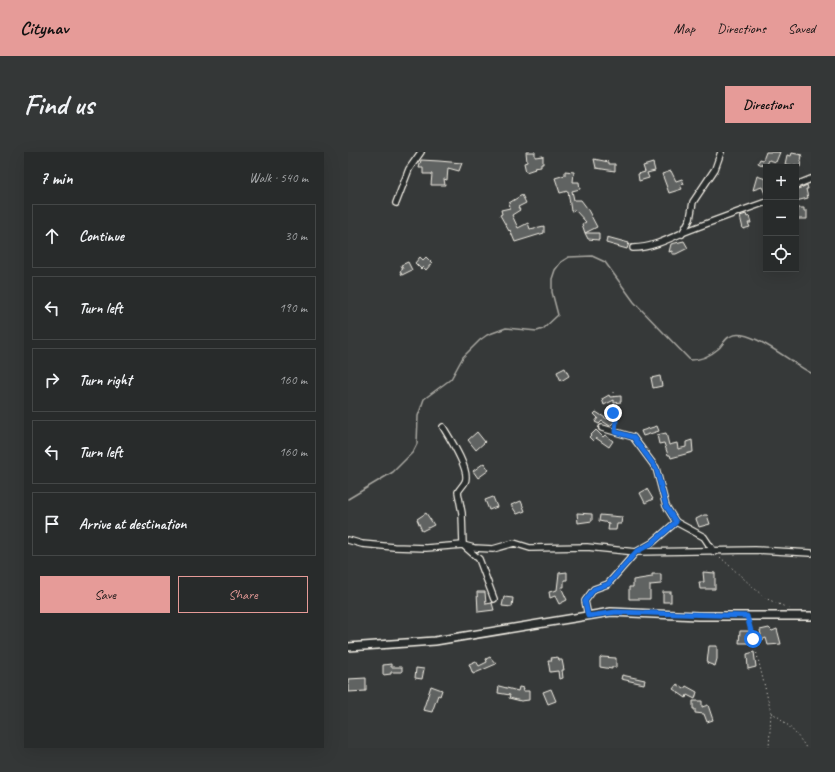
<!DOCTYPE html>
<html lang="en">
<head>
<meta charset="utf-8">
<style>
	:root { --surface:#282b2b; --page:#343737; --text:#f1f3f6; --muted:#a5a7a9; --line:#444747; --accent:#e69b98 }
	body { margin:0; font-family:Caveat,sans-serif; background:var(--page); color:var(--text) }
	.controls { position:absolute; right:12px; top:12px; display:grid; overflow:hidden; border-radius:0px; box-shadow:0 4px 16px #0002 }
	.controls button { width:36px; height:36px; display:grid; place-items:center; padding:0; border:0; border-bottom:1px solid var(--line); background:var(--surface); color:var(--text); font:20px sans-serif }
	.stop { position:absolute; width:12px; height:12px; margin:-9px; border:3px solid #1a73e8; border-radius:50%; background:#fff }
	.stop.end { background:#1a73e8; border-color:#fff; box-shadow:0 1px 4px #0008 }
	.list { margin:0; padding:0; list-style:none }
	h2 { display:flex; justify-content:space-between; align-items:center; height:52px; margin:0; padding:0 16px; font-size:17px }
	h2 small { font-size:13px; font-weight:400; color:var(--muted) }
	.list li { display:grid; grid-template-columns:26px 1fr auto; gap:12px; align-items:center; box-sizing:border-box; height:64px; margin:0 8px 8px; padding:0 8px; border:1px solid var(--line); border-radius:0px }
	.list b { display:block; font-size:15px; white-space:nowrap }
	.list em { font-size:13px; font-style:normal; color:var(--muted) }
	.actions { display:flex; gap:8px; padding:12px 16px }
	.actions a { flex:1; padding:9px 0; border:1px solid var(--accent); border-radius:0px; text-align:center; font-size:14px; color:var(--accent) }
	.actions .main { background:var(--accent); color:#111 }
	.icon { flex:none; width:22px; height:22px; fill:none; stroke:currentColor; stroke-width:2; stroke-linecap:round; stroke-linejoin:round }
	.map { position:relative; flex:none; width:463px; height:596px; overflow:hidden; border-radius:0px }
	header { display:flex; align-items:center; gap:24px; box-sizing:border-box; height:56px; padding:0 20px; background:var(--accent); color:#111 }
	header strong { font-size:19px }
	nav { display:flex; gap:22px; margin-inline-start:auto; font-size:14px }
	.intro { display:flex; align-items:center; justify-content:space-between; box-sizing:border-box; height:96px; padding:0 24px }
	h1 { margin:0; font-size:28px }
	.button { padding:10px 18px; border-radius:0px; background:var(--accent); color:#111; font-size:14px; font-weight:700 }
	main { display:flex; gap:24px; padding:0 24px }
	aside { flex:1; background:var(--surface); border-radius:0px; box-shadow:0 4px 16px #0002 }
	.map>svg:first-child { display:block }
</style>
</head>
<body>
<header>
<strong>Citynav</strong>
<nav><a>Map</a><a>Directions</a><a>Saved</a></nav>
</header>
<div class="intro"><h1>Find us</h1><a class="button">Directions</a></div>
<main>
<aside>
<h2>7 min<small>Walk · 540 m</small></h2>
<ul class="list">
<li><svg class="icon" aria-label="ahead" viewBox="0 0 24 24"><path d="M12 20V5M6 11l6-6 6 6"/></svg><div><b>Continue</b></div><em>30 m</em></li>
<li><svg class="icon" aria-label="left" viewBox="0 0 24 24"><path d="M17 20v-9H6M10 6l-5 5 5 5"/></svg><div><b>Turn left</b></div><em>190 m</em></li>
<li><svg class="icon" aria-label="right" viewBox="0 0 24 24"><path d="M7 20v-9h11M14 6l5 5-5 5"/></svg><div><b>Turn right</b></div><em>160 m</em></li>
<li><svg class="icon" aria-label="left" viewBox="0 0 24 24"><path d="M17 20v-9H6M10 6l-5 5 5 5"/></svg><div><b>Turn left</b></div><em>160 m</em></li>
<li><svg class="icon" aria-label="arrive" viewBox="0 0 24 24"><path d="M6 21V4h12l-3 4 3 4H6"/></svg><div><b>Arrive at destination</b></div></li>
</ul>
<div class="actions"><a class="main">Save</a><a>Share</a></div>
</aside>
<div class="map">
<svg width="463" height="596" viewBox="0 0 463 596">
	<rect width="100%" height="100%" fill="#363939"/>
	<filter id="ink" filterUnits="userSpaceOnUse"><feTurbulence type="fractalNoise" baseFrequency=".025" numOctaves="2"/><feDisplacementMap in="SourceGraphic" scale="8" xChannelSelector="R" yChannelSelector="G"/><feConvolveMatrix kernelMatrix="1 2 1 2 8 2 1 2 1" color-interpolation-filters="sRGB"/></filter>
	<g filter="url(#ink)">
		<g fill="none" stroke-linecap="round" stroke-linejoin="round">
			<path stroke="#a8a7a1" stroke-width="1.5" d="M0,347L45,320L65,300L69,292L70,264L76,247L103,227L115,205L132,188L139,183L158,176L189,179L195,177L210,163L204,140V127L207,118L213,110L221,105L244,104L257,110L286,150L342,208C352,208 362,204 370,197C374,194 376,188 381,185C400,172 445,213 463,221"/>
		</g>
		<g fill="#616362" stroke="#f4f1e8">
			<polygon points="178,0 187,0 187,5 195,4 195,12 193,12 193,15 186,16 187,17 178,20 176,11 179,10"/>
			<polygon points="418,0 432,0 428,10 421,8 418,15 410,11 412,7 415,8"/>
			<polygon points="444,1 454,3 452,15 437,12 439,3 443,4"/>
			<polygon points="246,7 261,10 261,12 267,12 267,19 248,16"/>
			<polygon points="73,8 91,9 114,11 111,19 100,16 99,28 96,27 97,33 83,33 84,22 75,22 75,16 71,16"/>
			<polygon points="305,11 307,19 299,21 301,26 291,29 290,22 297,20 295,14"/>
			<polygon points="217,19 226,20 225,30 231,30 232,37 224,39 226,48 233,48 239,56 249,75 237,81 234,72 238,70 227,58 223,59 220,39 212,41 207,26 217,23"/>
			<polygon points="323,19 328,29 334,27 336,32 332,33 334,37 321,41 314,22"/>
			<polygon points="409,24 418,27 418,44 414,35 405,38"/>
			<polygon points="459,33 460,37 458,37 460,46 448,49 448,38"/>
			<polygon points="174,43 178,51 170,55 172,58 164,63 170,76 180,71 182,77 196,74 196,81 167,90 162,78 161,79 152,63 154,62 153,58 162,56 161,51"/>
			<polygon points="450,56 456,56 456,59 459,59 459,67 449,67"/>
			<polygon points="398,62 399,65 401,64 403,71 400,71 402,75 395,77 392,64"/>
			<polygon points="237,81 251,81 251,88 240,87"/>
			<polygon points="259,85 281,91 279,97 258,91"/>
			<polygon points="336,89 340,96 328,102 324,102 324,99 321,100 323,92"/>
			<polygon points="72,105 75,108 78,105 84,111 78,118 75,115 73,117 67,111"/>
			<polygon points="60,110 64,118 54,123 52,119 55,117 53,113"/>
			<polygon points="217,216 221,224 213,229 209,220"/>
			<polygon points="312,224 314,234 305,236 303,226"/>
			<polygon points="261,243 262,245 273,244 273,250 266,251 266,248 256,253 254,247"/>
			<polygon points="248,260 259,267 262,264 267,269 262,274 254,269 251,272 247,270 250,266 246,262"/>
			<polygon points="309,274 311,279 295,284 293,279"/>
			<polygon points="248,278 255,285 257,283 265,289 261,295 248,286 245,289 241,285"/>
			<polygon points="129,280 137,290 128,298 120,288"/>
			<polygon points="318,281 321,293 329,291 330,297 338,295 338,290 344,288 345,300 323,306 322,303 320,303 316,291 311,292 309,283"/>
			<polygon points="136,311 141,318 130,326 125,319"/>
			<polygon points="299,337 305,347 297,351 292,341"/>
			<polygon points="145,345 149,355 141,358 137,348"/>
			<polygon points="173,349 177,359 169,362 163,353"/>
			<polygon points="78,361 86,373 74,379 69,367"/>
			<polygon points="229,361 244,362 244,369 230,371"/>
			<polygon points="252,363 274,365 273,372 269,372 268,378 260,378 261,371 251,369"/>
			<polygon points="356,363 359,363 362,372 351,375 348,367"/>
			<polygon points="219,420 219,428 216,428 216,435 213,435 219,448 211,452 207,444 202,446 201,440 209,438 211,421"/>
			<polygon points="355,420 367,421 367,437 352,437 351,430 356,430"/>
			<polygon points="304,422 313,422 313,432 302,433 302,447 281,447 281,435 285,435 285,428 304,425"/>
			<polygon points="129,440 137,440 138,452 144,451 146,458 130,460"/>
			<rect x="315" y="440" width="8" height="10"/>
			<polygon points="156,445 165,446 164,455 154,454"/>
			<polygon points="421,476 424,479 429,477 433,492 420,493 418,486 406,491 391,491 392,479 404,479 403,487 413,483 412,478"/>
			<polygon points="361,494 369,494 369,507 367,514 359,511"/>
			<polygon points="406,500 408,515 400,517 399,502"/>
			<polygon points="142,505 148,512 125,522 121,512 128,509 131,514 139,510 138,507"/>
			<polygon points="210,505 211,508 214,508 216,518 214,518 215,526 211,527 210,519 202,520 200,508 204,508 203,506"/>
			<polygon points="254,505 268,506 268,515 264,515 264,517 252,515 252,506"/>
			<polygon points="43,512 43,515 54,515 54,520 43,520 43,522 35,523 35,513"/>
			<polygon points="68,516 76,517 74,527 67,526"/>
			<polygon points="274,523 297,528 296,532 273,527"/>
			<polygon points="18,526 18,539 0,540 0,527"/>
			<polygon points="329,532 336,537 338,534 349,540 347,547 339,543 338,546 325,537"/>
			<polygon points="83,534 94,538 92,544 90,543 84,560 75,558"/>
			<polygon points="151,534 170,539 171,535 176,536 175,539 181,539 181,548 173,549 161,546 162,543 150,541"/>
			<polygon points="203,537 208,549 200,552 195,540"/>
			<polygon points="345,549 354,549 354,555 360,553 365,568 359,570 356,562 347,561 347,557 345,557"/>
		</g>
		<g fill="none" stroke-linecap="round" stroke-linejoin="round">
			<defs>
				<g id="street">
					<polyline points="448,33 463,27"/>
					<polyline points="48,51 61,17 73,0"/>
					<polyline points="334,82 342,67 345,50 367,17 373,0"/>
					<path d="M285,96C302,96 319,88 334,81C362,70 390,60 418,50"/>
					<path d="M95,275C101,285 123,319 117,330C115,334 112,336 110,340L114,361L115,393L131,407L146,447"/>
					<polyline points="254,276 285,285 308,316 318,354 328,370 356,385 366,400"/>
					<polyline points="0,388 14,392 46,395 78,396 115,393 126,396 145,397 166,391 182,396 239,395 288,400 407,398 463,401"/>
					<polyline points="240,464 237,449 246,437 260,432 288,400 304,391 328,370"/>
				</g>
				<polyline id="secondary" points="0,495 87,489 263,460 350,464 463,464"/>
			</defs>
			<use href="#street" stroke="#f4f1e8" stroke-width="8"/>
			<use href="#secondary" stroke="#f4f1e8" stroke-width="10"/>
			<g stroke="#f4f1e8" stroke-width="1" stroke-dasharray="1 3" stroke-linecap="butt">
				<polyline points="265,240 268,273"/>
				<polyline points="372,405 417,446 442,457"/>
				<polyline points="401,470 423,560 421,596"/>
				<path d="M423,561C433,564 453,586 458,596"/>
			</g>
			<use href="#street" stroke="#2a2d2e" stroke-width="5.5"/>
			<use href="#secondary" stroke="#2a2d2e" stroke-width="7"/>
		</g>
	</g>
	<g fill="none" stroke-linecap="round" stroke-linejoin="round" filter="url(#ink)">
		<polyline stroke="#1a73e8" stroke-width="5" points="265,261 268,268 267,280 285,285 308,316 318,354 328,370 304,391 288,400 260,432 246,437 237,449 240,464 268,460 399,464 405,487"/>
	</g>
</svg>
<div class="controls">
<button>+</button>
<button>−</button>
<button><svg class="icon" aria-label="locate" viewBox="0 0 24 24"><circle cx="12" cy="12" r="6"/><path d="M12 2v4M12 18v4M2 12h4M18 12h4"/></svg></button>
</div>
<div class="stop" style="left:405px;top:487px"></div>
<div class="stop end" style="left:265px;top:261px"></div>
</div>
</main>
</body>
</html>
